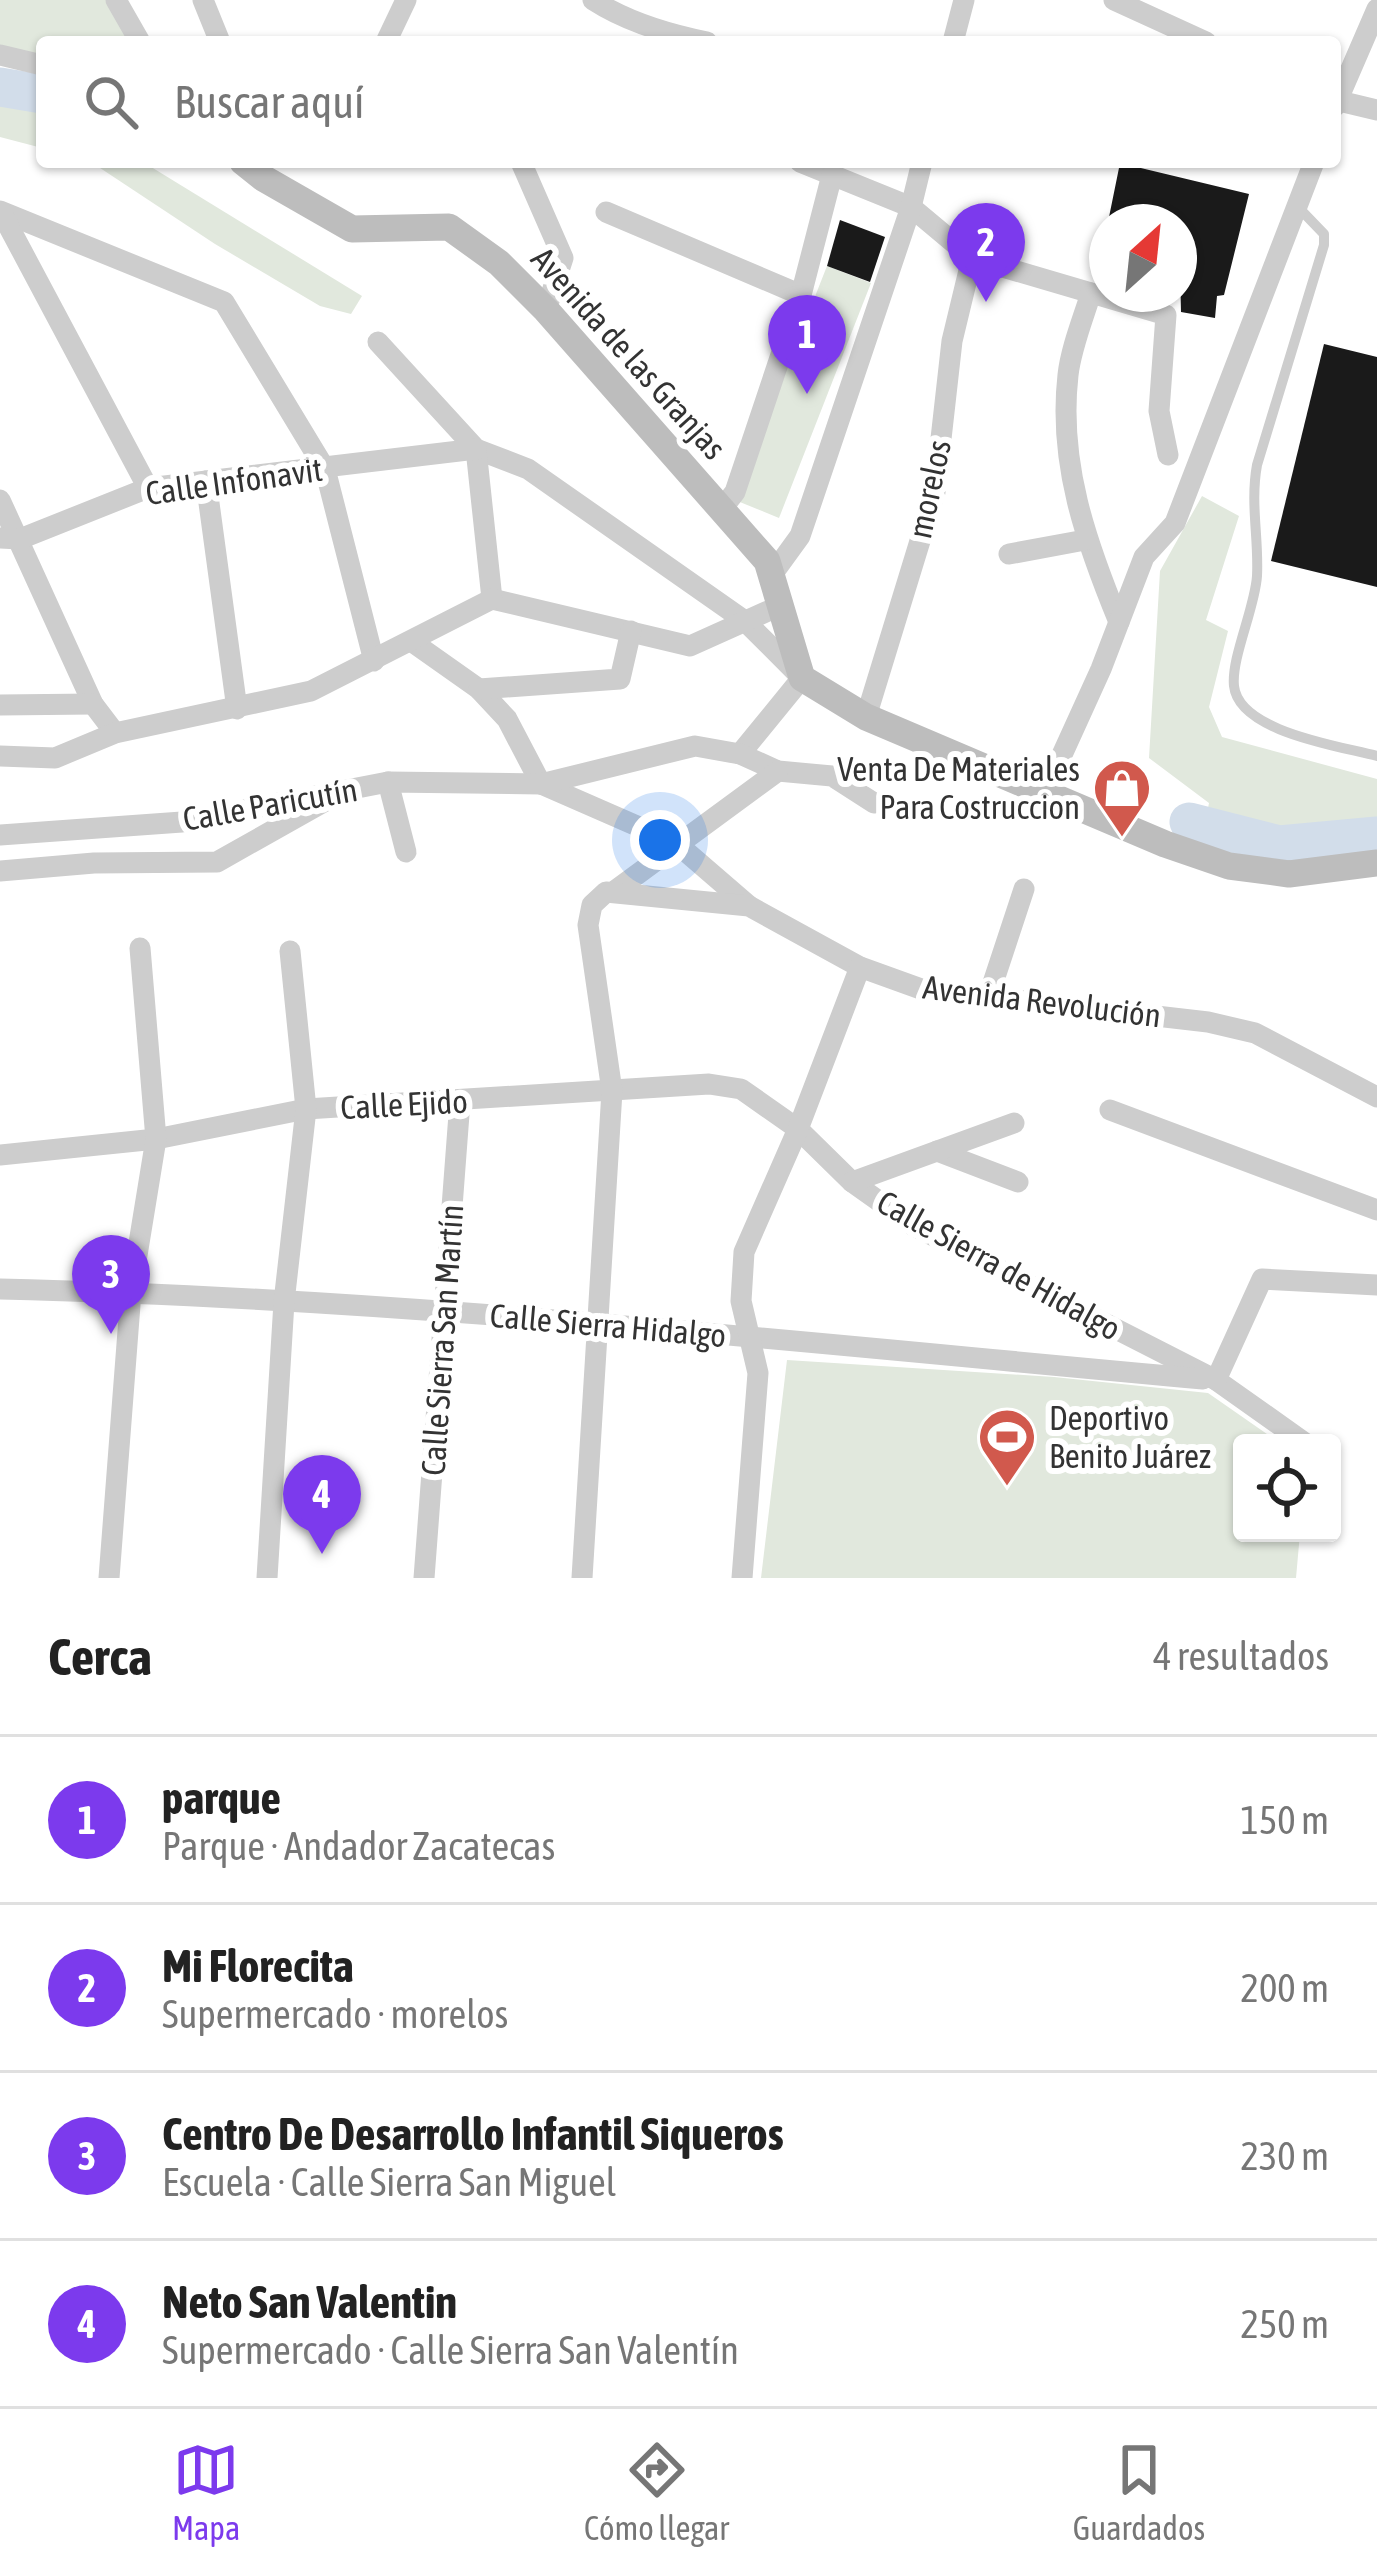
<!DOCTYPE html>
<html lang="es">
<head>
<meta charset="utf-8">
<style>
	:root { --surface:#fff; --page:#f6f6f6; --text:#222; --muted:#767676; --line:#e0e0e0; --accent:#7c3aed }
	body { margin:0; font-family:"Asap Condensed",sans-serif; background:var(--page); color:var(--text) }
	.controls { position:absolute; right:36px; bottom:36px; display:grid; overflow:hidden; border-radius:12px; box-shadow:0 3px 9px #0004 }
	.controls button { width:108px; height:108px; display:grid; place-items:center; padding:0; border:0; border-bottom:3px solid var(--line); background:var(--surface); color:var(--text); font:60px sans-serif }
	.compass { position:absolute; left:1089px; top:204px; width:108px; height:108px; border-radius:50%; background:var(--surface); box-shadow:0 3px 9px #0004; rotate:27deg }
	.you { position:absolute; left:660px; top:840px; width:42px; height:42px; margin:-30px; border:9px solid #fff; border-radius:50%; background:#1a73e8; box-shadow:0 0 0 18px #1a73e833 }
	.badge { display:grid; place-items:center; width:78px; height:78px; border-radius:50%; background:var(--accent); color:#fff; font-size:39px; font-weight:700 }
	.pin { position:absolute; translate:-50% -99px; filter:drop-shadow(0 3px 6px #0008) }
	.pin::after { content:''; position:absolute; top:63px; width:42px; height:36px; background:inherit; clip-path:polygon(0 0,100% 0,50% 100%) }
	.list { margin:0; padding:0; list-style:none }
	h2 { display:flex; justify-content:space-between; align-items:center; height:156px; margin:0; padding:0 48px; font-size:51px }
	h2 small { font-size:39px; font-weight:400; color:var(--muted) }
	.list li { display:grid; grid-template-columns:78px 1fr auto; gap:36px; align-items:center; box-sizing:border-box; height:168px; padding:0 48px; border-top:3px solid var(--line) }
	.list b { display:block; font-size:45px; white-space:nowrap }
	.list p { margin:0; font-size:39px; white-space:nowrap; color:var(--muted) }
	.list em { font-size:39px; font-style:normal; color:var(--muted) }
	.icon { flex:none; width:66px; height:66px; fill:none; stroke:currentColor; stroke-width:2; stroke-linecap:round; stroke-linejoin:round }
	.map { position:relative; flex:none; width:1377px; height:1578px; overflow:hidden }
	.search { position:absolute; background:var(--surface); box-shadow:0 3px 9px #0004; left:36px; right:36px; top:36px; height:132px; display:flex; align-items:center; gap:30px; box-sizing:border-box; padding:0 42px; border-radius:12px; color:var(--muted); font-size:45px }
	.sheet { height:828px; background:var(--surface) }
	nav { display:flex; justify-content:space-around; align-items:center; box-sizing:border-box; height:168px; border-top:3px solid var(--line); background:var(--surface); font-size:33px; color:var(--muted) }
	nav a { display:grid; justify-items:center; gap:6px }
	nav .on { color:var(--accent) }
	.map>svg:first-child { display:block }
</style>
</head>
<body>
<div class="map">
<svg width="1377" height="1578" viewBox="0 0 1377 1578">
	<rect width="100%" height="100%" fill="#fff"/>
	<g fill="#e1e8dd">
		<polygon points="0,0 110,0 128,34 125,42 42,42 42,59 0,48"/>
		<polygon points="0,88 42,102 42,148 0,137"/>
		<polygon points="91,162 143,162 362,296 351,314 320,306 215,244"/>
		<polygon points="827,266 871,283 779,518 735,500"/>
		<polygon points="1202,496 1239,516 1206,620 1228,631 1209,707 1222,737 1377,779 1377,830 1280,838 1206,818 1209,803 1149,758 1160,571"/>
		<polygon points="787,1360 1054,1377 1208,1393 1280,1443 1242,1443 1242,1533 1300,1533 1296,1578 761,1578"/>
	</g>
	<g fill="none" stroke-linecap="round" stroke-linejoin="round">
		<g stroke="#d2ddea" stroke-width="39">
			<polyline points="0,87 42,94"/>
			<polyline points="1189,822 1279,845 1377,836"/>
		</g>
	</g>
	<g fill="#1a1a1a">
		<polygon points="1120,163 1249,194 1224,295 1217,296 1215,318 1181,312 1179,222 1108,222"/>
		<polygon points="840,220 885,237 870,282 827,266"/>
		<polygon points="1324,344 1377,357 1377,587 1271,561"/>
	</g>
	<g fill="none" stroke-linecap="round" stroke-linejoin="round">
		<path stroke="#cdcdcd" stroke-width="10" d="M1298,207L1324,234V245L1257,465C1250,504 1259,538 1257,576C1255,608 1231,658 1234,686C1239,732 1340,746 1377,756"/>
		<g stroke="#cdcdcd" stroke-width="21">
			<polyline points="116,0 140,42"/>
			<polyline points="203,0 220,42"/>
			<path d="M593,0C627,22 667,34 707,42"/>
			<polyline points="1114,0 1206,42"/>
			<polyline points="386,42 406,0"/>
			<polyline points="953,42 964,0"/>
			<polyline points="0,55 42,65"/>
			<polyline points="1335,100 1377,110"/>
			<polyline points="1335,106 1377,9"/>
			<polyline points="521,162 563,258 546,310"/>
			<polyline points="800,162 911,207 972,258 1166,315 1159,411 1168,455"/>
			<polyline points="0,211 224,302 325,469 374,661"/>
			<polyline points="1,212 148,488"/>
			<polyline points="606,212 801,295"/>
			<path d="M1091,293C1083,319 1071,348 1068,375C1058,463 1086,542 1119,622"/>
			<polyline points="378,342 476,449 528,469 745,621 802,678 740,754"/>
			<polyline points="476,449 492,599"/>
			<polyline points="206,481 237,709"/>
			<polyline points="0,500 93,704 115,733"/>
			<polyline points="721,510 735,492 801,295 832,175"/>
			<polyline points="0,538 20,539 148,488 476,449"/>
			<polyline points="1009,554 1085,540"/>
			<polyline points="771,576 800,536 911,207 922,162"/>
			<polyline points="492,599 690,646 779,606"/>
			<polyline points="411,641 479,689 507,719 541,784"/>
			<polyline points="479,689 620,679 631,631"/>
			<polyline points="0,705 93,704"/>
			<polyline points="866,717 935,492 952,341 972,258"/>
			<polyline points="0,756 55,758 115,733 311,691 492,599"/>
			<polyline points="388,782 406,852"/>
			<polyline points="541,784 676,843 749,906"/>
			<polyline points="1046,790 1101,669 1144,557 1175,523 1314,162"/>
			<polyline points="0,835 182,822 388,782 541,784 695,746 740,754 778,771 832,776 874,803"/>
			<polyline points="0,871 94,863 217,862 327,800"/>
			<polyline points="616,890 778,771"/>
			<polyline points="988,998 1024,889"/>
			<polyline points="1110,1110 1377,1210"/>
			<polyline points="937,1151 1018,1182"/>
			<polyline points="0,1155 156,1139 306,1109 709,1084 741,1089 798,1129 852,1182 914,1226 1216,1380 1305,1443"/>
			<polyline points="852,1182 1014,1123"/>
			<path d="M0,1289C402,1298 803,1343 1203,1379"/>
			<polyline points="1216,1380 1262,1279 1377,1285"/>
			<polyline points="109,1578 131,1292 156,1139 140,948"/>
			<polyline points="267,1578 284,1302 306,1109 290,951"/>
			<polyline points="424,1578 460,1101"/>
			<polyline points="582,1578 612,1091 588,925 592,905 606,892 749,906 860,967 921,989 1208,1022 1255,1033 1377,1097"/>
			<polyline points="742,1578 758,1373 741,1301 744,1252 798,1129 860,967"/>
		</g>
		<polyline stroke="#bdbdbd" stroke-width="27" points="243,162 263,178 352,229 449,227 499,263 546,310 767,561 802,678 866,717 1165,844 1229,866 1289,874 1377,863"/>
	</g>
	<defs>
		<symbol id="shop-pin" viewBox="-11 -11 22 30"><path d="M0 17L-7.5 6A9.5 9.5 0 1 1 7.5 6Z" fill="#d1594d" stroke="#fff"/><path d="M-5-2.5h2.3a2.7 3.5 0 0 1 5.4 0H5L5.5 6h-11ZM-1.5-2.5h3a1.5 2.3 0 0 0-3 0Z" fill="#fff"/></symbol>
		<symbol id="stadium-pin" viewBox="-11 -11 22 30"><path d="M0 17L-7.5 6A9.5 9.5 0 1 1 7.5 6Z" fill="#d1594d" stroke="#fff"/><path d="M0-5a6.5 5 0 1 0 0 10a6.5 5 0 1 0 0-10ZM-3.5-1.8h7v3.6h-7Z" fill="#fff"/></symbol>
	</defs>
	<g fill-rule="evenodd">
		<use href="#shop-pin" x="1089" y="755" width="66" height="90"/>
		<use href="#stadium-pin" x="974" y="1404" width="66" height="90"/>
	</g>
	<g text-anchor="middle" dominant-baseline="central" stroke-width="12" stroke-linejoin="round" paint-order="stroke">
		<g font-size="33" fill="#333" stroke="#fff">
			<text transform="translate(629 353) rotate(48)">Avenida de las Granjas</text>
			<text transform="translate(234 481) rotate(-8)">Calle Infonavit</text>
			<text transform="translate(929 489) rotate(-78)">morelos</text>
			<text transform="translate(270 804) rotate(-10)">Calle Paricutín</text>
			<text transform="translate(1042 1001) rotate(7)">Avenida Revolución</text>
			<text transform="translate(404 1104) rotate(-3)">Calle Ejido</text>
			<text transform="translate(999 1265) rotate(29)">Calle Sierra de Hidalgo</text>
			<text transform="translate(608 1325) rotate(5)">Calle Sierra Hidalgo</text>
			<text transform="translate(442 1340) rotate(-86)">Calle Sierra San Martín</text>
		</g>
		<g font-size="33" fill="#333" stroke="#fff" text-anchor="end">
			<text x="1080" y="769">Venta De Materiales<tspan x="1080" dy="38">Para Costruccion</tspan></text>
			<text x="1049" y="1418" text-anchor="start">Deportivo<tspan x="1049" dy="38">Benito Juárez</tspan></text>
		</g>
	</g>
</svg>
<div class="controls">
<button><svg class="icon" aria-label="locate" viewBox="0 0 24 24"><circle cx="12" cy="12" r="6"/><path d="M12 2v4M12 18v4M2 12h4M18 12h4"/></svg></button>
</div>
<svg class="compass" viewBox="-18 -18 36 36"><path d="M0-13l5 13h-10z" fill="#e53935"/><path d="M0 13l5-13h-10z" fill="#767676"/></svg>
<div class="you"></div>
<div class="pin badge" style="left:807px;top:394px">1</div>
<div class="pin badge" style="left:986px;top:302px">2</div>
<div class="pin badge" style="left:111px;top:1334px">3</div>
<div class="pin badge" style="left:322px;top:1554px">4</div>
<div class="search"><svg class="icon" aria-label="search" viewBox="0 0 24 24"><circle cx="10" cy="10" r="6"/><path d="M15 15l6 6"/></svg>Buscar aquí</div>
</div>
<section class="sheet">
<h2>Cerca<small>4 resultados</small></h2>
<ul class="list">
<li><span class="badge">1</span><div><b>parque</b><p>Parque · Andador Zacatecas</p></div><em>150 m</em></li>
<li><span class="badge">2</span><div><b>Mi Florecita</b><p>Supermercado · morelos</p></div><em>200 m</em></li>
<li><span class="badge">3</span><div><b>Centro De Desarrollo Infantil Siqueros</b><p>Escuela · Calle Sierra San Miguel</p></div><em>230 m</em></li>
<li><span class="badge">4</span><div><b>Neto San Valentin</b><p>Supermercado · Calle Sierra San Valentín</p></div><em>250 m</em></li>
</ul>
</section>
<nav>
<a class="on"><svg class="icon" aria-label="map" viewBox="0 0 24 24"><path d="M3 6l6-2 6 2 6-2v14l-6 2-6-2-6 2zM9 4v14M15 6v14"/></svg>Mapa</a>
<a><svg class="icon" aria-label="directions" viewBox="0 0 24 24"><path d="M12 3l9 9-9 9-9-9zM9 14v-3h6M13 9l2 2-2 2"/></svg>Cómo llegar</a>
<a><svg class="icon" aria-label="saved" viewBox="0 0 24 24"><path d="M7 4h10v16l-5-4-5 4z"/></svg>Guardados</a>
</nav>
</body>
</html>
